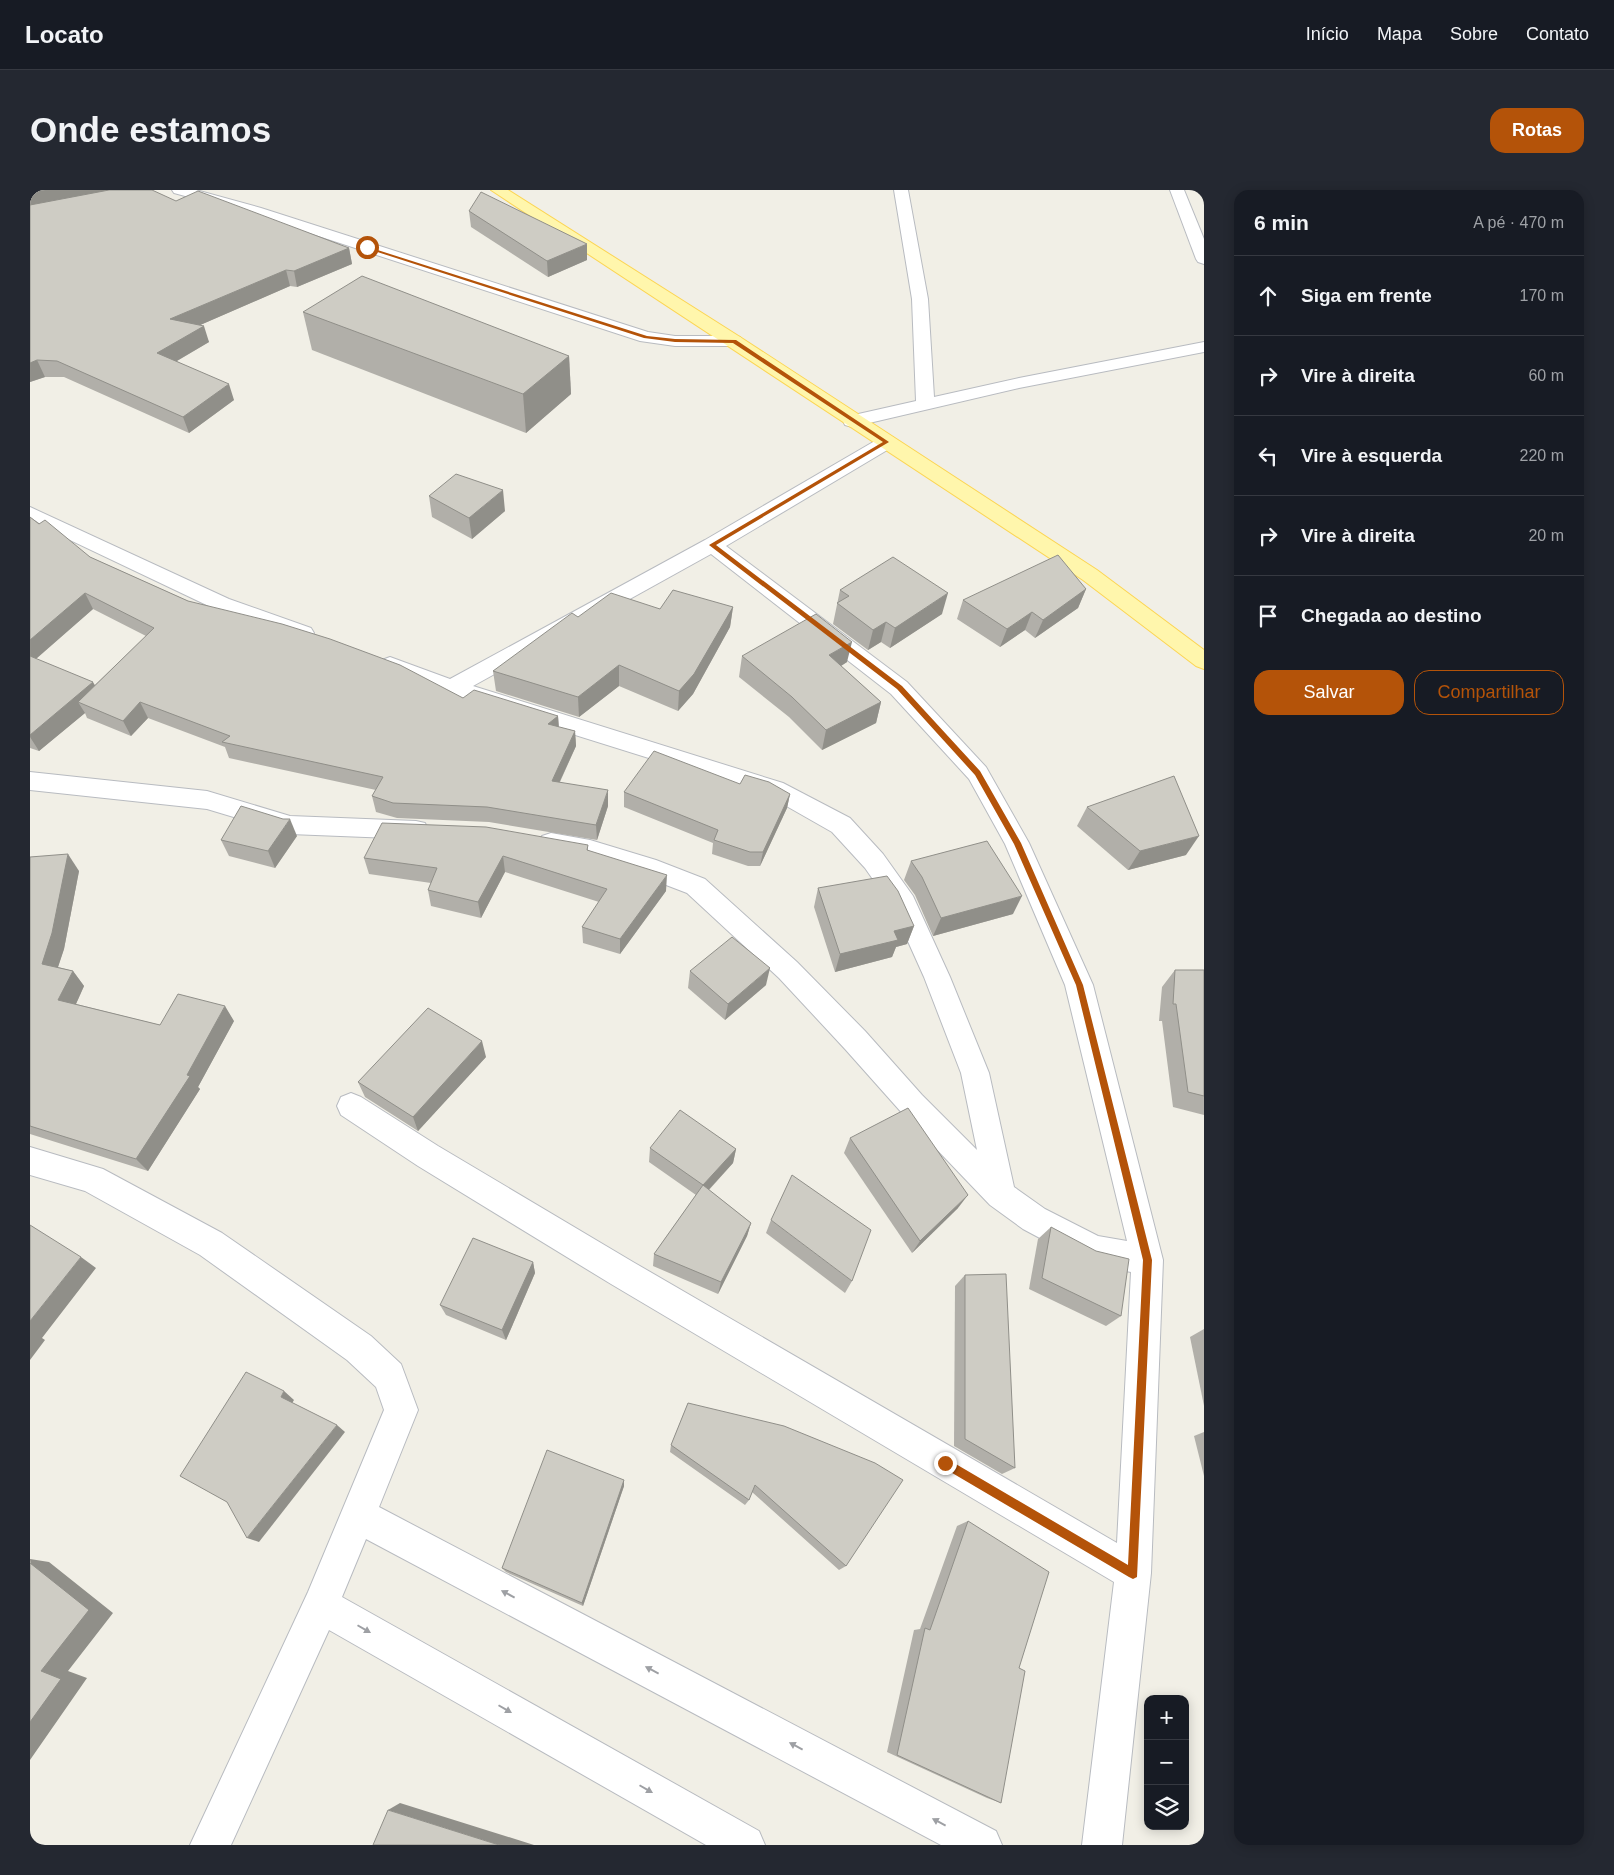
<!DOCTYPE html>
<html lang="pt">
<head>
<meta charset="utf-8">
<style>
	:root { --surface:#171b24; --page:#242831; --text:#f1f3f6; --muted:#9ea1a6; --line:#363941; --accent:#b45309 }
	body { margin:0; font-family:Arial,sans-serif; background:var(--page); color:var(--text) }
	.controls { position:absolute; right:15px; bottom:15px; display:grid; overflow:hidden; border-radius:10px; box-shadow:0 2px 12px #0003 }
	.controls button { width:45px; height:45px; display:grid; place-items:center; padding:0; border:0; border-bottom:1px solid var(--line); background:var(--surface); color:var(--text); font:25px sans-serif }
	.stop { position:absolute; width:15px; height:15px; margin:-11px; border:4px solid #b45309; border-radius:50%; background:#fff }
	.stop.end { background:#b45309; border-color:#fff; box-shadow:0 1px 5px #0008 }
	.list { margin:0; padding:0; list-style:none }
	h2 { display:flex; justify-content:space-between; align-items:center; height:65px; margin:0; padding:0 20px; font-size:21px }
	h2 small { font-size:16px; font-weight:400; color:var(--muted) }
	.list li { display:grid; grid-template-columns:32px 1fr auto; gap:15px; align-items:center; box-sizing:border-box; height:80px; padding:0 20px; border-top:1px solid var(--line) }
	.list b { display:block; font-size:19px; white-space:nowrap }
	.list em { font-size:16px; font-style:normal; color:var(--muted) }
	.actions { display:flex; gap:10px; padding:15px 20px }
	.actions a { flex:1; padding:11px 0; border:1px solid var(--accent); border-radius:15px; text-align:center; font-size:18px; color:var(--accent) }
	.actions .main { background:var(--accent); color:#fff }
	.icon { flex:none; width:28px; height:28px; fill:none; stroke:currentColor; stroke-width:2; stroke-linecap:round; stroke-linejoin:round }
	.map { position:relative; flex:none; width:1174px; height:1655px; overflow:hidden; border-radius:15px }
	header { display:flex; align-items:center; gap:30px; box-sizing:border-box; height:70px; padding:0 25px; background:var(--surface); border-bottom:1px solid var(--line) }
	header strong { font-size:24px }
	nav { display:flex; gap:28px; margin-inline-start:auto; font-size:18px }
	.intro { display:flex; align-items:center; justify-content:space-between; box-sizing:border-box; height:120px; padding:0 30px }
	h1 { margin:0; font-size:35px }
	.button { padding:12px 22px; border-radius:15px; background:var(--accent); color:#fff; font-size:18px; font-weight:700 }
	main { display:flex; gap:30px; padding:0 30px }
	aside { flex:1; background:var(--surface); border-radius:15px; box-shadow:0 2px 12px #0003 }
	.map>svg:first-child { display:block }
</style>
</head>
<body>
<header>
<strong>Locato</strong>
<nav><a>Início</a><a>Mapa</a><a>Sobre</a><a>Contato</a></nav>
</header>
<div class="intro"><h1>Onde estamos</h1><a class="button">Rotas</a></div>
<main>
<div class="map">
<svg width="1174" height="1655" viewBox="0 0 1174 1655">
	<rect width="100%" height="100%" fill="#f1efe6"/>
	<g fill="none" stroke-linecap="round" stroke-linejoin="round">
		<defs>
			<g id="minor">
				<polygon points="142,0 166,0 231,18 618,142 645,146 704,146 710,147 713,151 710,155 704,156 645,156 610,151 221,24 144,3"/>
				<polygon points="864,0 878,0 898,109 904,207 989,188 1174,152 1174,162 989,198 822,237 815,235 813,231 815,227 886,211 882,109"/>
				<polygon points="1140,0 1154,0 1174,49 1174,74 1168,72 1166,69"/>
				<path d="M857,246L864,248L866,252L864,256L696,356L877,492L956,577L999,653L1063,795L1133,1070L1121,1383L1092,1655H1052L1084,1392L581,1094L388,976L311,925L307,916L311,907L321,903L331,907L408,956L603,1072L1087,1353L1101,1082L1064,1075L1053,1071L993,1039L960,1015L872,923L815,859L749,788L657,703L610,685L560,670L512,660L509,653L512,646L521,643L560,650L626,670L675,689L767,772L835,841L892,905L947,960L931,883L894,787L863,718L835,678L802,642L737,605L414,504L352,480L349,475L352,470L360,467L420,489L675,350L850,248ZM681,364L861,504L939,589L975,654L1035,795L1097,1051L1068,1046L1015,1019L984,997L959,883L920,787L883,706L853,664L820,628L753,593L443,496Z"/>
				<polygon points="0,317 199,409 281,438 284,443 281,448 273,450 185,419 0,331"/>
				<polygon points="0,582 177,601 260,626 386,631 395,633 398,640 395,647 386,649 260,644 177,619 0,600"/>
				<polygon points="0,957 73,979 192,1043 341,1146 371,1174 388,1220 349,1317 966,1641 972,1655 911,1655 336,1349 312,1407 729,1641 735,1655 676,1655 299,1440 201,1655 160,1655 278,1402 354,1220 346,1197 317,1170 170,1065 55,1001 0,985"/>
			</g>
			<polygon id="major" points="461,0 478,0 710,147 1067,380 1174,460 1174,479 1166,476 1053,390"/>
		</defs>
		<use href="#minor" stroke="#b8bbc0" stroke-width="2"/>
		<use href="#major" stroke="#fcd553" stroke-width="2"/>
		<use href="#minor" fill="#fff" fill-rule="evenodd"/>
		<use href="#major" fill="#fff6ac" fill-rule="evenodd"/>
	</g>
	<g fill="#b1afa9" fill-rule="evenodd">
		<polygon points="0,0 146,11 319,58 322,74 267,97 260,96 170,135 179,152 147,171 204,210 159,243 34,187 15,187 0,192"/>
		<polygon points="439,21 557,70 518,87 441,37"/>
		<polygon points="273,122 539,166 541,204 496,243 282,160"/>
		<polygon points="399,306 475,321 442,349 402,327"/>
		<path d="M0,327L60,367L158,411L433,508L528,526L529,537L545,541L546,556L530,592L578,616L567,650L459,632L367,628L346,622L342,606L346,600L199,568L195,557L118,528L101,546L57,528L55,523L9,561L0,558ZM63,419L116,446L65,495L6,469Z"/>
		<polygon points="1056,399 1048,418 1005,448 995,440 970,457 927,429 933,410"/>
		<polygon points="810,400 912,424 860,458 851,452 838,460 803,434"/>
		<polygon points="703,417 700,437 663,504 648,521 589,496 549,527 466,501 463,481 548,427 630,419"/>
		<polygon points="712,466 817,472 811,476 851,512 846,533 792,560 759,527 709,487"/>
		<polygon points="710,594 760,604 757,618 730,676 718,676 682,664 683,653 594,617 594,602"/>
		<polygon points="1057,617 1156,665 1098,680 1047,636"/>
		<polygon points="267,646 245,678 199,666 191,650"/>
		<polygon points="558,655 558,660 636,701 590,764 553,753 552,737 569,712 475,682 451,728 401,716 398,700 401,693 339,684 334,668"/>
		<polygon points="0,667 49,681 34,759 28,777 43,781 54,796 46,814 130,835 204,831 168,897 170,899 118,981 0,944"/>
		<polygon points="881,671 983,724 903,746 885,705 874,690"/>
		<polygon points="788,698 884,736 877,754 866,757 862,767 805,782 784,717"/>
		<polygon points="1145,780 1174,780 1174,925 1143,917 1132,831 1129,831 1132,797"/>
		<polygon points="660,781 736,795 695,830 658,798"/>
		<polygon points="456,867 388,941 335,907 328,892"/>
		<polygon points="820,948 928,1018 882,1063 814,963"/>
		<polygon points="620,958 706,959 703,973 679,1000 721,1033 717,1046 688,1104 623,1076 624,1064 666,1005 619,972"/>
		<polygon points="741,1030 822,1091 815,1103 736,1043"/>
		<polygon points="1021,1037 1091,1126 1076,1136 999,1099 1008,1049"/>
		<polygon points="503,1072 505,1083 476,1150 416,1125 410,1115"/>
		<polygon points="935,1085 985,1278 972,1284 924,1256 925,1096"/>
		<polygon points="1174,1139 1174,1216 1160,1147"/>
		<polygon points="658,1213 816,1376 809,1380 722,1302 719,1310 715,1315 640,1262 641,1255"/>
		<polygon points="1174,1242 1174,1286 1164,1246"/>
		<polygon points="594,1290 594,1296 553,1416 476,1382 472,1378"/>
		<polygon points="938,1331 989,1478 971,1613 957,1608 857,1562 884,1440 890,1439 927,1336"/>
	</g>
	<g fill="#908f89">
		<polygon points="0,0 90,0 0,18"/>
		<polygon points="557,54 557,70 518,87 517,71"/>
		<polygon points="319,58 322,74 267,97 264,81"/>
		<polygon points="256,80 260,96 145,146 140,129"/>
		<polygon points="174,136 179,152 133,179 127,163"/>
		<polygon points="539,166 541,204 496,243 493,204"/>
		<polygon points="7,170 15,187 0,192 0,173"/>
		<polygon points="199,194 204,210 159,243 153,227"/>
		<polygon points="473,300 475,321 442,349 439,328"/>
		<polygon points="1056,399 1048,418 1005,448 1013,430"/>
		<polygon points="55,403 63,419 0,474 0,450"/>
		<polygon points="918,403 912,424 860,458 865,438"/>
		<polygon points="703,417 700,437 663,504 648,521 649,501"/>
		<polygon points="1002,422 995,440 970,457 977,439"/>
		<polygon points="856,432 851,452 838,460 843,440"/>
		<polygon points="822,452 817,472 795,486 799,465"/>
		<polygon points="589,475 589,496 549,527 548,507"/>
		<polygon points="63,492 72,508 48,512 55,523 9,561 0,547 0,545"/>
		<polygon points="110,512 118,528 101,546 93,531"/>
		<polygon points="851,512 846,533 792,560 796,540"/>
		<polygon points="528,526 529,542 518,534"/>
		<polygon points="545,541 546,556 523,606 522,591"/>
		<polygon points="578,600 578,616 567,650 566,635"/>
		<polygon points="760,604 757,618 730,676 733,662"/>
		<polygon points="260,629 267,646 245,678 238,661"/>
		<polygon points="1169,646 1156,665 1098,680 1110,661"/>
		<polygon points="38,664 49,681 34,759 24,789 12,774"/>
		<polygon points="473,666 475,682 451,728 448,712"/>
		<polygon points="637,685 636,701 590,764 590,749"/>
		<polygon points="992,706 983,724 903,746 911,728"/>
		<polygon points="884,736 877,754 866,757 862,767 805,782 810,764 864,741"/>
		<polygon points="740,778 736,795 695,830 698,814"/>
		<polygon points="43,781 54,796 41,825 28,810"/>
		<polygon points="195,816 204,831 168,897 170,899 118,981 106,969 157,885"/>
		<polygon points="452,851 456,867 388,941 383,927"/>
		<polygon points="706,959 703,973 671,1008 673,995"/>
		<polygon points="938,1005 928,1018 882,1063 890,1051"/>
		<polygon points="721,1033 717,1046 688,1104 691,1092"/>
		<polygon points="51,1067 66,1078 12,1148 15,1150 0,1170 0,1131"/>
		<polygon points="503,1072 505,1083 476,1150 472,1140"/>
		<polygon points="254,1201 264,1210 261,1215 251,1207"/>
		<polygon points="307,1235 315,1242 229,1352 217,1348"/>
		<polygon points="594,1290 594,1296 553,1416 552,1413"/>
		<polygon points="0,1369 19,1372 83,1423 38,1481 57,1488 0,1570 0,1532 11,1481"/>
		<polygon points="370,1613 504,1655 469,1655 358,1620"/>
	</g>
	<g fill="#ceccc4" stroke="#908f89">
		<polygon points="79,0 122,0 146,11 168,1 319,58 264,81 256,80 140,129 174,136 127,163 199,194 153,227 27,171 7,170 0,173 0,15"/>
		<polygon points="451,2 557,54 517,71 439,21"/>
		<polygon points="332,86 539,166 493,204 273,122"/>
		<polygon points="426,284 473,300 439,328 399,306"/>
		<polygon points="0,327 9,334 15,330 60,367 158,411 252,434 300,449 370,475 433,508 444,500 528,526 518,534 545,541 522,591 578,600 566,635 457,617 363,613 342,606 353,587 192,552 200,546 110,512 93,531 48,512 124,438 55,403 0,450"/>
		<polygon points="1028,365 1056,399 1013,430 1002,422 977,439 933,410"/>
		<polygon points="863,367 918,403 865,438 856,432 843,440 807,413 819,406 810,400"/>
		<polygon points="643,400 703,417 664,484 649,501 589,475 548,507 463,481 542,423 548,427 581,403 630,419"/>
		<polygon points="786,424 822,452 799,465 851,512 796,540 762,507 712,466"/>
		<polygon points="0,466 63,492 0,545"/>
		<polygon points="624,561 710,594 715,585 739,592 760,604 733,662 720,662 684,650 688,640 594,602"/>
		<polygon points="1144,586 1169,646 1110,661 1057,617"/>
		<polygon points="211,616 253,629 260,629 238,661 191,650"/>
		<polygon points="352,633 456,637 558,655 557,660 637,685 590,749 552,737 577,699 473,666 448,712 398,700 407,678 334,668"/>
		<polygon points="957,651 992,706 911,728 892,687 881,671"/>
		<polygon points="38,664 22,743 12,774 43,781 28,810 130,835 148,804 195,816 157,885 160,886 106,969 0,936 0,667"/>
		<polygon points="857,686 868,701 884,736 864,741 868,750 810,764 788,698"/>
		<polygon points="702,747 740,778 698,814 660,781"/>
		<polygon points="1145,780 1174,780 1174,906 1158,902 1146,814 1143,814"/>
		<polygon points="398,818 452,851 383,927 328,892"/>
		<polygon points="878,918 938,1005 890,1051 820,948"/>
		<polygon points="650,920 706,959 673,995 620,958"/>
		<polygon points="762,985 841,1040 822,1091 741,1030"/>
		<polygon points="673,995 721,1033 691,1092 624,1064"/>
		<polygon points="0,1035 51,1067 0,1131"/>
		<polygon points="1021,1037 1066,1061 1099,1069 1091,1126 1012,1088"/>
		<polygon points="443,1048 503,1072 472,1140 410,1115"/>
		<polygon points="976,1084 985,1278 935,1249 935,1085"/>
		<polygon points="216,1182 254,1201 251,1207 307,1235 217,1348 197,1312 150,1286"/>
		<polygon points="658,1213 754,1236 845,1273 873,1290 816,1376 725,1295 719,1310 641,1255"/>
		<polygon points="517,1260 594,1290 552,1413 472,1378"/>
		<polygon points="938,1331 1019,1382 989,1478 995,1481 971,1613 867,1565 895,1438 900,1440"/>
		<polygon points="0,1373 59,1420 11,1481 31,1489 0,1532"/>
		<polygon points="358,1620 469,1655 343,1655"/>
	</g>
	<defs><path id="oneway-solid" d="M-6-.8H1V-3.2L6.5 0L1 3.2V.8H-6Z" transform="scale(1.25)"/></defs>
	<g fill="#9ea0a4">
		<use href="#oneway-solid" transform="translate(478 1404) rotate(-152)"/>
		<use href="#oneway-solid" transform="translate(334 1439) rotate(30)"/>
		<use href="#oneway-solid" transform="translate(622 1480) rotate(-152)"/>
		<use href="#oneway-solid" transform="translate(475 1519) rotate(30)"/>
		<use href="#oneway-solid" transform="translate(766 1556) rotate(-152)"/>
		<use href="#oneway-solid" transform="translate(616 1599) rotate(30)"/>
		<use href="#oneway-solid" transform="translate(909 1632) rotate(-152)"/>
	</g>
	<polygon fill="#b45309" points="335,56 617,146 645,149 706,150 859,252 686,355 872,496 950,581 991,653 1053,795 1122,1070 1107,1387 1103,1389 1099,1387 912,1277 910,1273 915,1268 919,1270 1098,1375 1113,1070 1046,795 984,654 945,585 867,499 679,355 853,252 703,153 645,152 614,148 335,58"/>
</svg>
<div class="controls">
<button>+</button>
<button>−</button>
<button><svg class="icon" aria-label="layers" viewBox="0 0 24 24"><path d="M12 4l9 5-9 5-9-5zM3 14l9 5 9-5"/></svg></button>
</div>
<div class="stop" style="left:337px;top:57px"></div>
<div class="stop end" style="left:915px;top:1273px"></div>
</div>
<aside>
<h2>6 min<small>A pé · 470 m</small></h2>
<ul class="list">
<li><svg class="icon" aria-label="ahead" viewBox="0 0 24 24"><path d="M12 20V5M6 11l6-6 6 6"/></svg><div><b>Siga em frente</b></div><em>170 m</em></li>
<li><svg class="icon" aria-label="right" viewBox="0 0 24 24"><path d="M7 20v-9h11M14 6l5 5-5 5"/></svg><div><b>Vire à direita</b></div><em>60 m</em></li>
<li><svg class="icon" aria-label="left" viewBox="0 0 24 24"><path d="M17 20v-9H6M10 6l-5 5 5 5"/></svg><div><b>Vire à esquerda</b></div><em>220 m</em></li>
<li><svg class="icon" aria-label="right" viewBox="0 0 24 24"><path d="M7 20v-9h11M14 6l5 5-5 5"/></svg><div><b>Vire à direita</b></div><em>20 m</em></li>
<li><svg class="icon" aria-label="arrive" viewBox="0 0 24 24"><path d="M6 21V4h12l-3 4 3 4H6"/></svg><div><b>Chegada ao destino</b></div></li>
</ul>
<div class="actions"><a class="main">Salvar</a><a>Compartilhar</a></div>
</aside>
</main>
</body>
</html>
